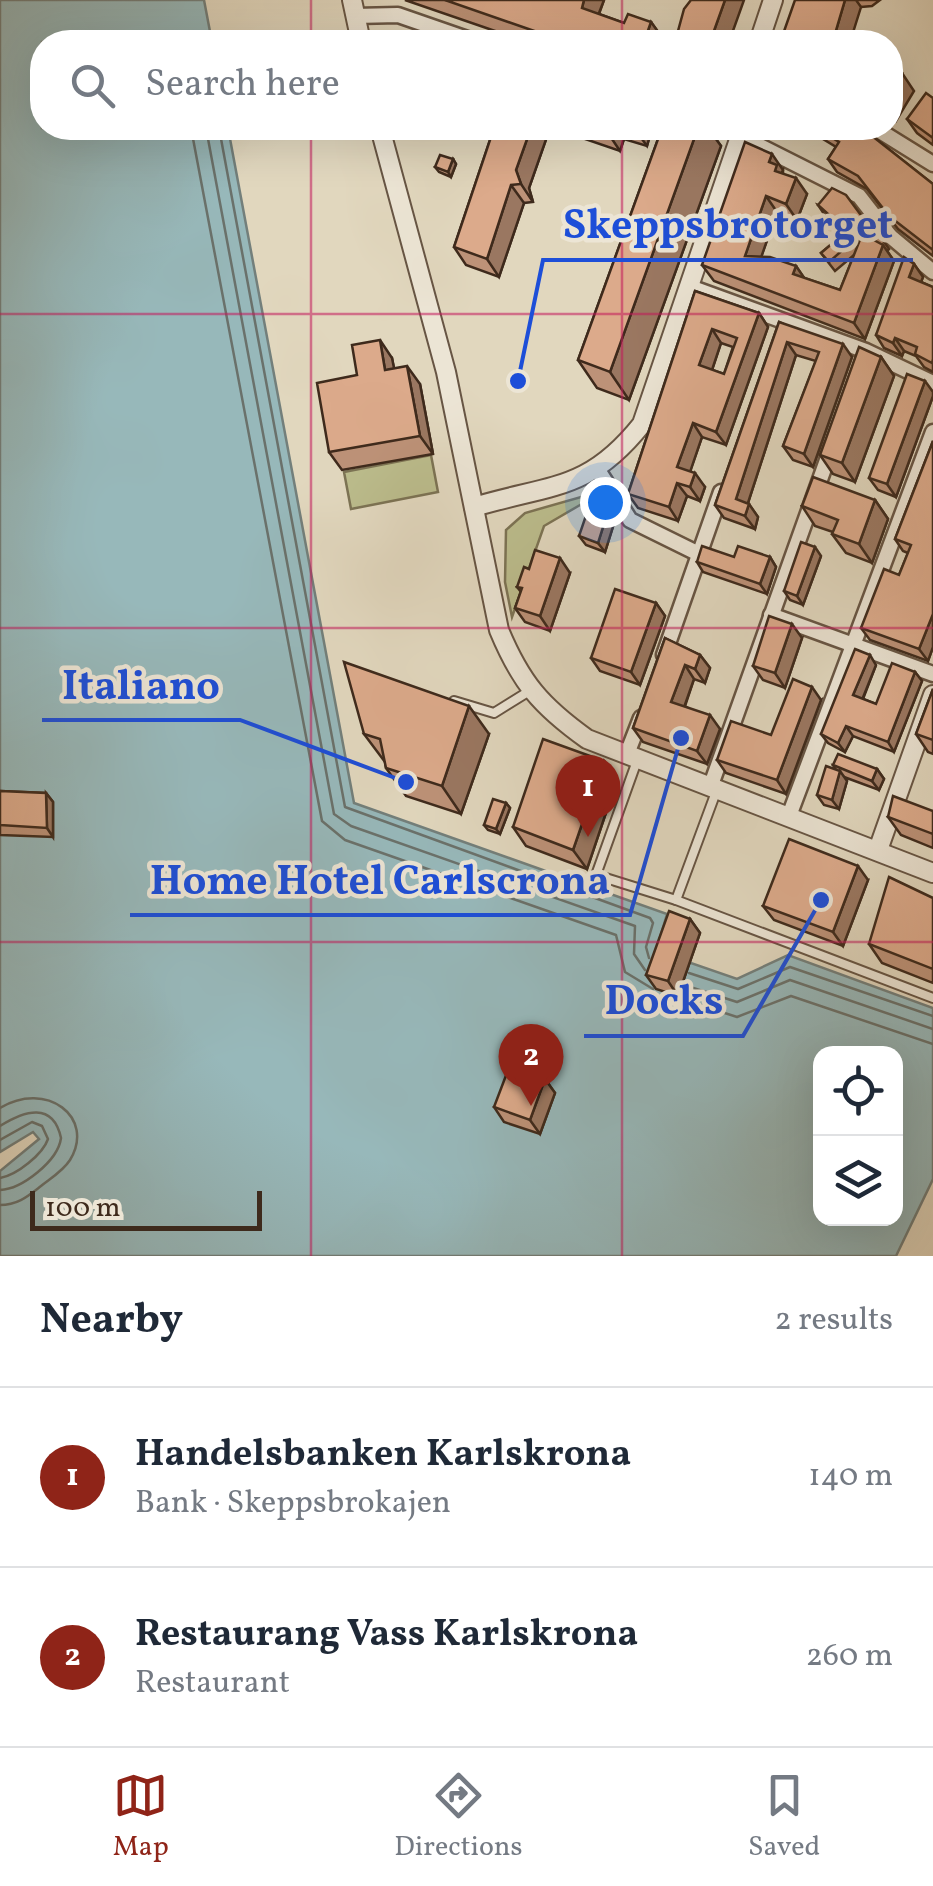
<!DOCTYPE html>
<html lang="en">
<head>
<meta charset="utf-8">
<style>
	:root { --surface:#fff; --page:#f2f2f3; --text:#1f2937; --muted:#747a83; --line:#e0e1e3; --accent:#8f2418 }
	body { margin:0; font-family:Vollkorn,serif; background:var(--page); color:var(--text) }
	.controls { position:absolute; right:30px; bottom:30px; display:grid; overflow:hidden; border-radius:20px; box-shadow:0 10px 40px #0002 }
	.controls button { width:90px; height:90px; display:grid; place-items:center; padding:0; border:0; border-bottom:2px solid var(--line); background:var(--surface); color:var(--text); font:50px sans-serif }
	.scale { position:absolute; left:30px; bottom:25px; width:232px; box-sizing:border-box; padding-left:10px; border:5px solid #3e2a1c; border-top:0; font-size:28px; line-height:35px; white-space:nowrap; color:#3e2a1c; -webkit-text-stroke:8px #ece5d5; paint-order:stroke }
	.you { position:absolute; left:605px; top:502px; width:35px; height:35px; margin:-25px; border:8px solid #fff; border-radius:50%; background:#1a73e8; box-shadow:0 0 0 15px #1a73e833 }
	.badge { display:grid; place-items:center; width:65px; height:65px; border-radius:50%; background:var(--accent); color:#fff; font-size:32px; font-weight:700 }
	.pin { position:absolute; translate:-50% -82px; filter:drop-shadow(0 2px 5px #0008) }
	.pin::after { content:''; position:absolute; top:52px; width:35px; height:30px; background:inherit; clip-path:polygon(0 0,100% 0,50% 100%) }
	.list { margin:0; padding:0; list-style:none }
	h2 { display:flex; justify-content:space-between; align-items:center; height:130px; margin:0; padding:0 40px; font-size:42px }
	h2 small { font-size:32px; font-weight:400; color:var(--muted) }
	.list li { display:grid; grid-template-columns:65px 1fr auto; gap:30px; align-items:center; box-sizing:border-box; height:180px; padding:0 40px; border-top:2px solid var(--line) }
	.list b { display:block; font-size:38px; white-space:nowrap }
	.list p { margin:0; font-size:32px; white-space:nowrap; color:var(--muted) }
	.list em { font-size:32px; font-style:normal; color:var(--muted) }
	.icon { flex:none; width:55px; height:55px; fill:none; stroke:currentColor; stroke-width:2; stroke-linecap:round; stroke-linejoin:round }
	.map { position:relative; flex:none; width:933px; height:1256px; overflow:hidden }
	.search { position:absolute; background:var(--surface); box-shadow:0 10px 40px #0002; left:30px; right:30px; top:30px; height:110px; display:flex; align-items:center; gap:25px; box-sizing:border-box; padding:0 35px; border-radius:40px; color:var(--muted); font-size:38px }
	.sheet { height:490px; background:var(--surface) }
	nav { display:flex; justify-content:space-around; align-items:center; box-sizing:border-box; height:140px; border-top:2px solid var(--line); background:var(--surface); font-size:28px; color:var(--muted) }
	nav a { display:grid; justify-items:center; gap:5px }
	nav .on { color:var(--accent) }
	.map>svg:first-child { display:block }
</style>
</head>
<body>
<div class="map">
<svg width="933" height="1256" viewBox="0 0 933 1256">
	<rect width="100%" height="100%" fill="#e1d7be"/>
	<filter id="stains"><feTurbulence type="fractalNoise" baseFrequency=".002" numOctaves="4"/><feColorMatrix values="0 0 0 0 .2 0 0 0 0 .09 0 0 0 0 .02 0 0 0 .5 -.17"/></filter>
	<radialGradient id="worn" r=".72"><stop offset=".6" stop-color="#630" stop-opacity="0"/><stop offset="1" stop-color="#630" stop-opacity=".3"/></radialGradient>
	<g fill="#bbbc8c" stroke="#7c7354" stroke-width="2.5">
		<polygon points="431,455 438,492 351,509 344,472"/>
		<polygon points="602,491 608,493 605,512 580,505 544,526 512,617 505,582 506,530 525,513"/>
	</g>
	<path fill="#97b8ba" stroke="#737f7b" stroke-width="2.5" fill-rule="evenodd" d="M0,0H204L212,42H42V128H228L354,803L667,914L656,951L737,979L788,955L933,1008V1179L896,1256H0V1171L39,1139L33,1132L0,1152ZM820,1054H896V1218H820Z"/>
	<g fill="none" stroke-linecap="round" stroke-linejoin="round">
		<g stroke="#6a716b" stroke-width="2.5">
			<polyline points="191,128 322,821 345,840 616,935 625,972 653,989"/>
			<polyline points="206,128 334,814 351,826 635,926 634,954 645,970"/>
			<polyline points="219,128 345,807 650,918 653,923 646,947 649,958"/>
			<polyline points="689,973 738,989 790,967 933,1016"/>
			<polyline points="684,985 737,1002 790,980 933,1029"/>
			<polyline points="678,998 737,1017 791,996 933,1044"/>
			<path d="M0,1108C46,1080 96,1117 70,1160C63,1171 51,1178 41,1186C28,1196 18,1205 0,1205"/>
			<path d="M0,1126C24,1111 53,1101 61,1138C58,1161 22,1189 0,1190"/>
			<path d="M0,1140L32,1122L42,1126L48,1139C43,1154 17,1175 0,1178"/>
		</g>
		<defs>
			<g id="service">
				<polyline points="454,701 494,713 531,690"/>
				<polyline points="638,758 596,875 676,900"/>
				<polyline points="716,792 676,900 933,998"/>
			</g>
			<g id="minor">
				<polyline points="355,16 398,15 476,42"/>
				<polyline points="724,128 859,196 890,236 933,272"/>
				<polyline points="875,128 933,164"/>
				<polyline points="690,287 866,351 933,383"/>
				<polyline points="598,470 630,520 699,554"/>
				<polyline points="771,615 933,674"/>
				<polyline points="664,655 721,492"/>
				<polyline points="627,754 641,718"/>
				<polyline points="711,785 832,446"/>
				<polyline points="789,816 933,432"/>
			</g>
			<g id="tertiary">
				<polyline points="352,0 361,42"/>
				<polyline points="759,42 773,0"/>
				<path d="M380,128L446,372L499,630C521,683 541,706 587,739L933,873"/>
				<path d="M474,507C550,484 588,492 642,424L743,128"/>
				<polyline points="878,850 933,695"/>
			</g>
		</defs>
		<use href="#service" stroke="#675544" stroke-width="12"/>
		<use href="#minor" stroke="#675544" stroke-width="19"/>
		<use href="#tertiary" stroke="#675544" stroke-width="22"/>
		<use href="#service" stroke="#ece5d5" stroke-width="8"/>
		<use href="#minor" stroke="#ece5d5" stroke-width="14"/>
		<use href="#tertiary" stroke="#ece5d5" stroke-width="18"/>
	</g>
	<g fill="#bd9278" stroke="#3e2a1c" stroke-width="2.5" fill-rule="evenodd">
		<polygon points="405,0 604,0 599,14 624,23 651,22 664,40 663,42 527,42"/>
		<polygon points="795,0 880,0 872,6 861,7"/>
		<polygon points="933,98 933,145 917,133 907,119"/>
		<polygon points="494,128 550,128 529,188 533,202 524,203 499,277 466,265 454,247"/>
		<polygon points="553,128 645,128 650,135 647,146 624,139 620,151"/>
		<polygon points="662,128 708,128 721,146 629,400 597,388 578,360"/>
		<polygon points="805,128 862,128 933,184 933,256 898,229 867,189 837,172 828,159 836,147"/>
		<polygon points="453,159 456,164 451,177 439,172 435,167"/>
		<polygon points="783,170 783,174 807,194 797,220 777,212 761,257 796,266 804,278 840,290 854,255 835,271 821,253 845,233 824,214 818,205 866,222 878,233 889,249 887,251 894,261 865,339 714,281 702,265"/>
		<polygon points="914,264 923,277 921,282 933,287 933,372 924,367 916,356 904,351 902,356 884,348 876,335"/>
		<path d="M695,291L759,313L768,327L726,445L702,437L690,471L705,487L700,501L687,496L678,521L638,508L628,494ZM721,343L733,347L724,374L712,370Z"/>
		<polygon points="779,322 852,357 813,467 793,460 783,446 816,361 796,355 748,503 758,517 755,529 724,518 715,505"/>
		<polygon points="881,357 894,376 855,482 833,474 820,455"/>
		<polygon points="392,358 394,369 420,384 433,454 342,470 329,452 357,375"/>
		<polygon points="933,392 933,396 896,497 878,490 869,478"/>
		<polygon points="933,441 933,647 928,661 870,640 861,628 899,575 908,553 903,551 895,539"/>
		<polygon points="875,500 888,519 872,563 846,553 832,534 833,532 815,526 802,506"/>
		<polygon points="609,508 616,517 605,552 586,545 579,536"/>
		<polygon points="821,556 803,605 790,600 784,591"/>
		<polygon points="734,557 770,557 776,567 767,594 703,572 697,562"/>
		<polygon points="570,573 550,631 525,622 515,608 521,592 517,587"/>
		<polygon points="656,603 665,616 640,685 600,671 591,658"/>
		<polygon points="665,638 700,655 710,668 705,683 694,679 685,706 720,729 707,764 643,742 633,728"/>
		<polygon points="802,638 785,688 763,680 753,666"/>
		<polygon points="876,665 863,699 876,704 915,672 922,681 894,752 853,736 845,752 828,743 821,734"/>
		<polygon points="933,689 933,754 928,752 916,734"/>
		<polygon points="821,700 786,794 726,773 717,760 771,735"/>
		<polygon points="364,734 489,734 461,814 406,796 386,768 385,762"/>
		<polygon points="833,765 877,769 884,779 879,790 844,777 847,781 839,809 824,805 817,795 836,770"/>
		<polygon points="617,780 587,869 526,846 513,827"/>
		<polygon points="0,791 46,793 53,802 53,837 0,835"/>
		<polygon points="506,803 510,808 500,834 488,830 484,825"/>
		<polygon points="933,811 933,848 901,835 888,817"/>
		<polygon points="868,880 843,946 774,920 763,906"/>
		<polygon points="933,898 933,983 882,963 869,944"/>
		<polygon points="690,919 700,933 678,996 656,989 646,975"/>
		<polygon points="545,1079 555,1093 540,1134 504,1122 494,1107"/>
	</g>
	<g fill="#9a7761" stroke="#3e2a1c" stroke-width="2.5">
		<polygon points="584,0 604,0 594,26 582,8"/>
		<polygon points="725,0 744,0 729,42 710,42"/>
		<polygon points="845,0 856,0 861,7 850,42 840,42 835,34"/>
		<polygon points="651,22 664,40 663,42 644,42"/>
		<polygon points="902,73 914,91 896,121 890,113 890,91"/>
		<polygon points="531,128 550,128 529,188 533,202 521,184 516,170"/>
		<polygon points="610,128 617,128 624,139 620,151 608,133"/>
		<polygon points="634,128 645,128 650,135 647,146"/>
		<polygon points="698,128 708,128 721,146 629,400 610,372"/>
		<polygon points="772,154 783,170 782,172 788,181 786,187 769,162"/>
		<polygon points="453,159 456,164 451,177 448,172"/>
		<polygon points="796,178 807,194 797,220 786,204"/>
		<polygon points="511,185 524,203 499,277 487,259"/>
		<polygon points="766,196 777,212 756,272 745,256"/>
		<polygon points="883,245 894,261 865,339 854,323"/>
		<polygon points="914,264 923,277 918,290 909,277"/>
		<polygon points="796,266 807,282 793,274"/>
		<polygon points="759,313 768,327 726,445 716,432"/>
		<polygon points="712,329 721,343 709,379 699,365"/>
		<polygon points="895,338 904,351 902,356 893,343"/>
		<polygon points="380,340 392,358 398,388 385,370"/>
		<polygon points="787,342 796,355 745,512 736,499"/>
		<polygon points="843,344 852,357 813,467 804,454"/>
		<polygon points="881,357 894,376 855,482 842,463"/>
		<polygon points="407,366 420,384 433,454 420,436"/>
		<polygon points="925,381 933,392 933,396 896,497 887,484"/>
		<polygon points="693,423 702,437 687,481 677,467"/>
		<polygon points="695,473 705,487 700,501 690,487"/>
		<polygon points="677,483 687,496 678,521 669,507"/>
		<polygon points="875,500 888,519 872,563 859,544"/>
		<polygon points="749,504 758,517 755,529 745,516"/>
		<polygon points="609,508 616,517 605,552 598,543"/>
		<polygon points="815,547 821,556 803,605 797,596"/>
		<polygon points="770,557 776,567 767,594 760,584"/>
		<polygon points="560,558 570,573 550,631 540,616"/>
		<polygon points="656,603 665,616 640,685 631,672"/>
		<polygon points="933,614 933,647 928,661 919,649"/>
		<polygon points="792,624 802,638 785,688 775,673"/>
		<polygon points="700,655 710,668 705,683 695,669"/>
		<polygon points="870,655 876,665 860,705 853,695"/>
		<polygon points="685,665 694,679 681,716 671,702"/>
		<polygon points="915,672 922,681 894,752 888,742"/>
		<polygon points="812,687 821,700 786,794 777,780"/>
		<polygon points="469,706 489,734 461,814 442,786"/>
		<polygon points="710,715 720,729 707,764 697,751"/>
		<polygon points="846,726 853,736 845,752 838,743"/>
		<polygon points="604,761 617,780 587,869 573,850"/>
		<polygon points="877,769 884,779 879,790 872,781"/>
		<polygon points="840,771 847,781 839,809 832,800"/>
		<polygon points="46,793 53,802 53,837 47,828"/>
		<polygon points="506,803 510,808 500,834 496,829"/>
		<polygon points="858,866 868,880 843,946 833,932"/>
		<polygon points="690,919 700,933 678,996 668,981"/>
		<polygon points="545,1079 555,1093 540,1134 530,1120"/>
	</g>
	<g fill="#dcaa8b" stroke="#3e2a1c" stroke-width="2.5" fill-rule="evenodd">
		<polygon points="445,0 584,0 582,8 624,23 628,14 651,22 644,42 566,42"/>
		<polygon points="691,0 725,0 710,42 675,42 684,9"/>
		<polygon points="795,0 845,0 835,34 849,42 786,42 782,37"/>
		<polygon points="890,67 902,73 890,91"/>
		<polygon points="926,93 933,98 933,138 907,119"/>
		<polygon points="494,128 531,128 516,170 521,184 511,185 487,259 454,247"/>
		<polygon points="592,128 610,128 608,133"/>
		<polygon points="662,128 698,128 610,372 578,360"/>
		<polygon points="816,128 862,128 933,184 933,250 889,216 858,176 828,159 839,142"/>
		<polygon points="745,142 772,154 769,162 777,165 775,171 796,178 786,204 766,196 745,256 770,257 796,266 793,274 840,290 867,222 878,233 872,239 883,245 854,323 702,265"/>
		<polygon points="440,155 453,159 448,172 435,167"/>
		<polygon points="832,188 846,195 866,222 862,233 829,262 821,253 847,231 818,205"/>
		<polygon points="904,257 914,264 909,277 933,287 933,359 932,363 915,354 917,347 895,338 893,343 876,335"/>
		<path d="M695,291L759,313L716,432L693,423L677,467L695,473L690,487L677,483L669,507L628,494ZM712,329L737,338L724,374L699,365Z"/>
		<polygon points="779,322 843,344 804,454 783,446 819,352 787,342 736,499 749,504 745,516 715,505"/>
		<polygon points="380,340 385,370 407,366 420,436 329,452 317,383 357,375 352,345"/>
		<polygon points="859,347 881,357 842,463 820,455"/>
		<polygon points="907,374 925,381 887,484 869,478"/>
		<polygon points="933,441 933,614 919,649 861,628 884,569 899,575 911,545 895,539"/>
		<polygon points="813,477 875,500 859,544 832,534 838,520 802,506"/>
		<polygon points="591,501 609,508 598,543 579,536"/>
		<polygon points="801,542 815,547 797,596 784,591"/>
		<polygon points="702,546 734,557 738,546 770,557 760,584 697,562"/>
		<polygon points="535,550 560,558 540,616 515,608 522,588 517,587 524,567 529,569"/>
		<polygon points="615,589 656,603 631,672 591,658"/>
		<polygon points="769,616 792,624 775,673 753,666"/>
		<polygon points="665,638 700,655 695,669 685,665 671,702 710,715 697,751 633,728"/>
		<polygon points="855,649 870,655 853,695 876,704 892,663 915,672 888,742 846,726 838,743 821,734"/>
		<polygon points="344,662 469,706 442,786 386,768 380,739 364,734"/>
		<polygon points="793,679 812,687 777,780 717,760 731,721 771,735"/>
		<polygon points="933,689 933,740 916,734"/>
		<polygon points="543,739 604,761 573,850 513,827"/>
		<polygon points="838,754 877,769 872,781 833,765"/>
		<polygon points="826,766 840,771 832,800 817,795"/>
		<polygon points="0,791 46,793 47,828 0,825"/>
		<polygon points="893,796 933,811 933,834 888,817"/>
		<polygon points="493,799 506,803 496,829 484,825"/>
		<polygon points="789,839 858,866 833,932 763,906"/>
		<polygon points="889,877 933,898 933,969 869,944"/>
		<polygon points="669,911 690,919 668,981 646,975"/>
		<polygon points="510,1065 545,1079 530,1120 494,1107"/>
	</g>
	<path fill="none" stroke="#c2185b" stroke-width="2.5" stroke-opacity="0.55" d="M311,0V42M622,0V42M311,128V1256M622,128V1256M0,314H933M0,628H933M0,942H933"/>
	<path fill="none" stroke="#1d4ed8" stroke-width="4" d="M518 381L543 260H913M406 782L240 720H42M681 738L630 915H130M821 900L743 1036H584"/>
	<g fill="#1d4ed8" stroke="#ece5d5" stroke-width="4">
		<circle cx="518" cy="381" r="10"/>
		<circle cx="406" cy="782" r="10"/>
		<circle cx="681" cy="738" r="10"/>
		<circle cx="821" cy="900" r="10"/>
	</g>
	<g font-size="42" text-anchor="middle" font-weight="bold" fill="#1d4ed8" stroke="#ece5d5" stroke-width="9" stroke-linejoin="round" paint-order="stroke">
		<text x="728" y="238">Skeppsbrotorget</text>
		<text x="141" y="699">Italiano</text>
		<text x="380" y="894">Home Hotel Carlscrona</text>
		<text x="664" y="1014">Docks</text>
	</g>
	<rect width="100%" height="100%" filter="url(#stains)"/>
	<rect width="100%" height="100%" fill="url(#worn)"/>
</svg>
<div class="controls">
<button><svg class="icon" aria-label="locate" viewBox="0 0 24 24"><circle cx="12" cy="12" r="6"/><path d="M12 2v4M12 18v4M2 12h4M18 12h4"/></svg></button>
<button><svg class="icon" aria-label="layers" viewBox="0 0 24 24"><path d="M12 4l9 5-9 5-9-5zM3 14l9 5 9-5"/></svg></button>
</div>
<div class="scale">100 m</div>
<div class="you"></div>
<div class="pin badge" style="left:588px;top:837px">1</div>
<div class="pin badge" style="left:531px;top:1106px">2</div>
<div class="search"><svg class="icon" aria-label="search" viewBox="0 0 24 24"><circle cx="10" cy="10" r="6"/><path d="M15 15l6 6"/></svg>Search here</div>
</div>
<section class="sheet">
<h2>Nearby<small>2 results</small></h2>
<ul class="list">
<li><span class="badge">1</span><div><b>Handelsbanken Karlskrona</b><p>Bank · Skeppsbrokajen</p></div><em>140 m</em></li>
<li><span class="badge">2</span><div><b>Restaurang Vass Karlskrona</b><p>Restaurant</p></div><em>260 m</em></li>
</ul>
</section>
<nav>
<a class="on"><svg class="icon" aria-label="map" viewBox="0 0 24 24"><path d="M3 6l6-2 6 2 6-2v14l-6 2-6-2-6 2zM9 4v14M15 6v14"/></svg>Map</a>
<a><svg class="icon" aria-label="directions" viewBox="0 0 24 24"><path d="M12 3l9 9-9 9-9-9zM9 14v-3h6M13 9l2 2-2 2"/></svg>Directions</a>
<a><svg class="icon" aria-label="saved" viewBox="0 0 24 24"><path d="M7 4h10v16l-5-4-5 4z"/></svg>Saved</a>
</nav>
</body>
</html>
